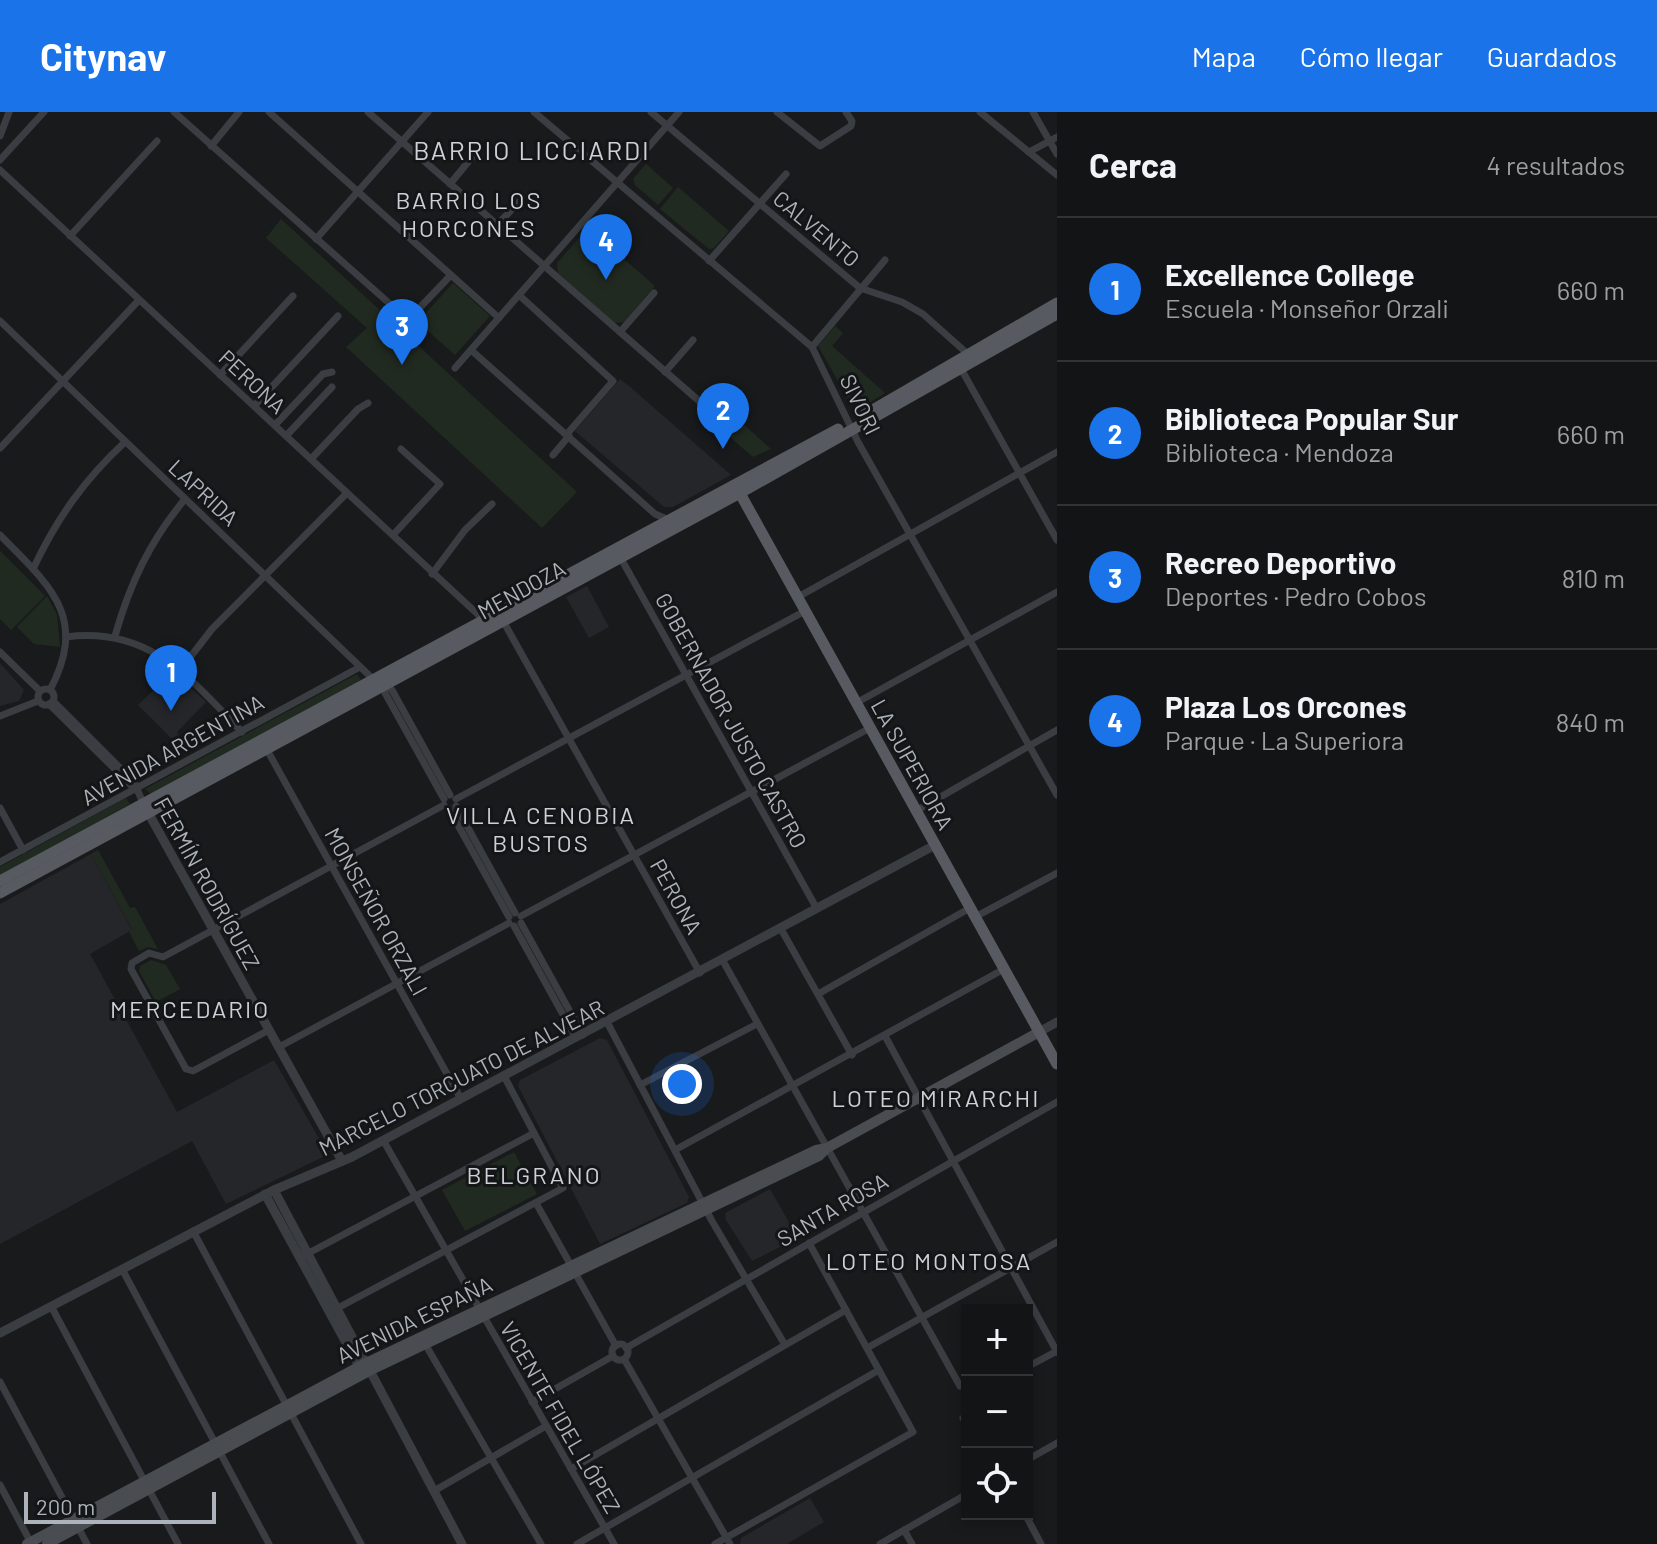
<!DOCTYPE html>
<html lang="es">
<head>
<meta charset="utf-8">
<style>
	:root { --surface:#131415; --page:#1c1d1e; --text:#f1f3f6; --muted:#9d9ea0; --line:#323334; --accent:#1a73e8 }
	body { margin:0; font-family:Barlow,sans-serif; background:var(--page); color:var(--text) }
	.controls { position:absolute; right:24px; bottom:24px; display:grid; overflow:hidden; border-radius:0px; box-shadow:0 4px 12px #0003 }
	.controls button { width:72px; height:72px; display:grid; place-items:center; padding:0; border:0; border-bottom:2px solid var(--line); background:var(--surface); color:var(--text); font:40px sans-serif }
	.scale { position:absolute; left:24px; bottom:20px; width:192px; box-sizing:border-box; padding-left:8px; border:4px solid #acb3bb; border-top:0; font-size:22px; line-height:28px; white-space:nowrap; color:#acb3bb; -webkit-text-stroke:6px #141517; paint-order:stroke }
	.you { position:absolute; left:682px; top:972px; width:28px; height:28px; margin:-20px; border:6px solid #fff; border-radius:50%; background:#1a73e8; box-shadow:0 0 0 12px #1a73e833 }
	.badge { display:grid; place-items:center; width:52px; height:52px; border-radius:50%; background:var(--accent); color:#fff; font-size:26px; font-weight:700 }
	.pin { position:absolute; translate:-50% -66px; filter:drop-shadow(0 2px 4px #0008) }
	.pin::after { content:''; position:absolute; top:42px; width:28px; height:24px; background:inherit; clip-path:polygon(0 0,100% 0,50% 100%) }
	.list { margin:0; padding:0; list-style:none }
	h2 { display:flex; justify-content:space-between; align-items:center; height:104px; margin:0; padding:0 32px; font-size:34px }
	h2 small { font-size:26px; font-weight:400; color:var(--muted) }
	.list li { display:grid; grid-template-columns:52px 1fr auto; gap:24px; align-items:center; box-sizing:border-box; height:144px; padding:0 32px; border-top:2px solid var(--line) }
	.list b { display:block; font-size:30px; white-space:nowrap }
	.list p { margin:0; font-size:26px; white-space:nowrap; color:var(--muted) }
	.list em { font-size:26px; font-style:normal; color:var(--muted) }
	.icon { flex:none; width:44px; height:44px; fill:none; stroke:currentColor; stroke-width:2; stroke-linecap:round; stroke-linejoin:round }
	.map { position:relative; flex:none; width:1057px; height:1432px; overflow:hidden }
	header { display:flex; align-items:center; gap:48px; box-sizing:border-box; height:112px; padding:0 40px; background:var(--accent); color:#fff }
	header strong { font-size:38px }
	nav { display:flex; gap:44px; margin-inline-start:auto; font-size:28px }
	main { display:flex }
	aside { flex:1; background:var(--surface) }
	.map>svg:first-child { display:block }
</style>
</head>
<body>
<header>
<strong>Citynav</strong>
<nav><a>Mapa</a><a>Cómo llegar</a><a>Guardados</a></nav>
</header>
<main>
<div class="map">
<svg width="1057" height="1432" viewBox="0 0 1057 1432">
	<rect width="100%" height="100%" fill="#191a1c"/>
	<g fill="#252629">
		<polygon points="620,267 629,274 731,363 673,395 664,395 575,319"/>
		<polygon points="587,474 609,515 589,526 566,485"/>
		<polygon points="0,551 24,578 19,589 0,594"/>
		<polygon points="173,560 206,590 177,620 186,637 183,638 138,593"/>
		<polygon points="91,742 132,818 90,842 177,1000 274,948 325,1037 323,1045 226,1092 192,1029 0,1132 0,792"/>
		<polygon points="600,926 607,928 689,1085 687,1091 600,1132 518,974 520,968"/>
		<polygon points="770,1077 798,1126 752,1149 726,1108 725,1101"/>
		<polygon points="810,1386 824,1410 787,1432 740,1432 741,1426"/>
	</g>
	<g fill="#212a21">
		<polygon points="646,52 673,76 658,93 635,73 633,67"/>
		<polygon points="678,75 729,119 714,136 709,137 660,97"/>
		<polygon points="281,107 577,380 542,416 346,235 367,216 266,126"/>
		<polygon points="588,116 655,174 624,210 614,211 558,161 557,151"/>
		<polygon points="453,171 490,204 455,243 418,210"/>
		<polygon points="835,214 843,221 832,234 885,281 861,296 850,290 818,234"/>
		<polygon points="713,292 715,297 721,292 771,337 753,345 704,303"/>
		<polygon points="0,439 45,484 11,518 0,507"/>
		<polygon points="47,484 57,503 60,535 34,532 17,515"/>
		<polygon points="357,562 361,568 151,682 145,677"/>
		<polygon points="126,686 130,692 0,764 0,755"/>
		<polygon points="98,738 130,796 135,795 158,837 148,835 139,839 129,820 132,817 91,742"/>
		<polygon points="151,848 166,853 180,877 156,890 139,859 140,854"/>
		<polygon points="514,1040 537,1082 465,1119 442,1078"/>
	</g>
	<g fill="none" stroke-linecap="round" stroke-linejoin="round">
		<g stroke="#3a3d41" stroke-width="7">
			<polyline points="174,0 408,208 451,163"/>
			<polyline points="269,0 499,206"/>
			<polyline points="368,0 706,295"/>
			<polyline points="534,0 812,235 858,330 1057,683"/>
			<polyline points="651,0 860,176 902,190 923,202 969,243"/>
			<polyline points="777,0 820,34 851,14 852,9 846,0"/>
			<polyline points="980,0 1057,63"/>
			<polyline points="1033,0 1057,42"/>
			<polyline points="0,24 9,0"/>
			<polyline points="211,34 239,0"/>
			<polyline points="1029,40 1057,25"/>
			<polyline points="0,48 44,0"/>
			<polyline points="0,58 485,509"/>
			<polyline points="450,72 473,44"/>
			<polyline points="497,113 521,88"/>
			<polyline points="70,124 157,29"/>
			<polyline points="316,127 428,0"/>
			<polyline points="709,149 786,62"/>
			<polyline points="519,183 613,269 567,322"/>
			<polyline points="0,209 374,568"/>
			<polyline points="620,220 654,181"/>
			<polyline points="812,235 885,148"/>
			<polyline points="471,238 655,402 669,408"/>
			<polyline points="960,255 1057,428"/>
			<polyline points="455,256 679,0"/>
			<polyline points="665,260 693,228"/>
			<polyline points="220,263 293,184"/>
			<polyline points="254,294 338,204"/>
			<polyline points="275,313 323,262 332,260"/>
			<polyline points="286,324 332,275"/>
			<polyline points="0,336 139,188"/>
			<polyline points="553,343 569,324"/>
			<polyline points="311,347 358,297 368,291"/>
			<path d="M0,423C49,473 89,504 50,578"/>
			<polyline points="393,423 440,372 401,337"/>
			<polyline points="619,443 817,797"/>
			<path d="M33,457C57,406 84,368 125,330"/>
			<polyline points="432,462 465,418 492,392"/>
			<polyline points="798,485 1057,340"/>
			<polyline points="502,507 700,861"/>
			<path d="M115,524C130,471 150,429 185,387"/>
			<path d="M66,525C149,514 190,566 242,620"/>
			<polyline points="0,540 40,579"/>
			<polyline points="181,557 212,517 347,381"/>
			<polyline points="385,573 392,578 450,683"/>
			<polyline points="385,574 385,581 444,687"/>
			<circle cx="46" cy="585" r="8"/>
			<polyline points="53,589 134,670 143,691"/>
			<polyline points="856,591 1057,480"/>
			<polyline points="49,592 136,678"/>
			<polyline points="0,604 38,589"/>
			<polyline points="266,636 461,987"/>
			<polyline points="456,687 805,499"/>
			<polyline points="456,694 515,801"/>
			<polyline points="0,696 23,738"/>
			<polyline points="449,697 509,805"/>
			<polyline points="916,699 1057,618"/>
			<polyline points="0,750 360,555"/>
			<polyline points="521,804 870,616"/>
			<polyline points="975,805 1057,761"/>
			<polyline points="521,811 583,923"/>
			<polyline points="514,814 576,926"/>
			<polyline points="781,817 852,943"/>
			<polyline points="723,849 960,1274"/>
			<polyline points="818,882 970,796"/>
			<polyline points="607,910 712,1109 785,1233"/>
			<polyline points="269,918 193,959 186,957 131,857 132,851 149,841 163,845 444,693"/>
			<polyline points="885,924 1057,1240"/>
			<polyline points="279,935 509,811"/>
			<polyline points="640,973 757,912"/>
			<polyline points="383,1028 614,1432"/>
			<polyline points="675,1038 1004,857"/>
			<polyline points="536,1091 616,1234"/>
			<polyline points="193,1119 361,1432"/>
			<polyline points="305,1143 534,1021"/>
			<polyline points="122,1157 269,1432"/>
			<polyline points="51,1194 178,1432"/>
			<polyline points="334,1198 563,1076 504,964"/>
			<polyline points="424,1230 541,1432"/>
			<circle cx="620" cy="1240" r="8"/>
			<polyline points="626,1236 1057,990"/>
			<polyline points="867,1236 1057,1130"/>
			<polyline points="624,1247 730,1432"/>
			<polyline points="1027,1255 1057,1239"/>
			<polyline points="0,1270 87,1432"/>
			<polyline points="532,1290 613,1244"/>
			<polyline points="963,1306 967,1313"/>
			<polyline points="1027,1348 1057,1331"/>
			<polyline points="571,1357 846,1198"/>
			<polyline points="0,1373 31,1431"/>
			<polyline points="434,1379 546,1314"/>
			<polyline points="1025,1402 1041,1432"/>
			<polyline points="904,1418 912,1432"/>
			<polyline points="577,1432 879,1258"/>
			<polyline points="715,1432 913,1320 809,1131"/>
			<polyline points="880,1432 967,1382"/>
		</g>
		<g stroke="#3a3d41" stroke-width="9">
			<polyline points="145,695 342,1049"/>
			<polyline points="1039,920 1057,910"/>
			<polyline points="274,1078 462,1432"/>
			<polyline points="265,1082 361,1258"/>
			<polyline points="0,1221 274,1078 352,1045 935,733"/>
		</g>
		<g stroke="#494c51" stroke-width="10">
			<polyline points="27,1432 366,1251 816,1038 827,1036"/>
			<polyline points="47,1432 369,1259 819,1044 827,1036 1039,920"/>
		</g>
		<g stroke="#575a60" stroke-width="11">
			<polyline points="864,303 1057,191"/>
			<polyline points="737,376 1057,952"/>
			<polyline points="0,769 838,317"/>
			<polyline points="0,781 740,381 1057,202"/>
		</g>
	</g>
	<g text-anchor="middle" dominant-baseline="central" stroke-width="6" stroke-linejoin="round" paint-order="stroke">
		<g font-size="22" fill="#acb3bb" stroke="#141517">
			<text transform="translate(817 116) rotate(40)">CALVENTO</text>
			<text transform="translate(253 269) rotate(43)">PERONA</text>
			<text transform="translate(861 292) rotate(64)">SIVORI</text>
			<text transform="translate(204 380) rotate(43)">LAPRIDA</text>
			<text transform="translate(521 477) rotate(-29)">MENDOZA</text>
			<text transform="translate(732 608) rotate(61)">GOBERNADOR JUSTO CASTRO</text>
			<text transform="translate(172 637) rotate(-29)">AVENIDA ARGENTINA</text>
			<text transform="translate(913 652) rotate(61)">LA SUPERIORA</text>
			<text transform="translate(208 771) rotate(61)">FERMÍN RODRÍGUEZ</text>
			<text transform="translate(677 784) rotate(61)">PERONA</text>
			<text transform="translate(377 799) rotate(61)">MONSEÑOR ORZALI</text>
			<text transform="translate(461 965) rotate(-27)">MARCELO TORCUATO DE ALVEAR</text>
			<text transform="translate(832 1097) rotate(-30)">SANTA ROSA</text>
			<text transform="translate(414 1207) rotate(-26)">AVENIDA ESPAÑA</text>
			<text transform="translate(561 1305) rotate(60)">VICENTE FIDEL LÓPEZ</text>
		</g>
		<g font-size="24" letter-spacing="2" fill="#cdd1d7" stroke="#141517">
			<text x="469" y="87">BARRIO LOS<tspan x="469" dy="28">HORCONES</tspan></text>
			<text x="541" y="702">VILLA CENOBIA<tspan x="541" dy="28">BUSTOS</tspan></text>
			<text x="190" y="896">MERCEDARIO</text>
			<text x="936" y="985">LOTEO MIRARCHI</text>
			<text x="534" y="1062">BELGRANO</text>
			<text x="929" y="1148">LOTEO MONTOSA</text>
		</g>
		<g font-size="26" letter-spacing="2" fill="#cdd1d7" stroke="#141517">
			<text x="532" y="37">BARRIO LICCIARDI</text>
		</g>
	</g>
</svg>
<div class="controls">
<button>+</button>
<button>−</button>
<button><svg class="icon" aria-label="locate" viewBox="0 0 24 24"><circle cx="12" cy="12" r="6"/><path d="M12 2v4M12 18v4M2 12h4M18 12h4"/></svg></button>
</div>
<div class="scale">200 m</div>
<div class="you"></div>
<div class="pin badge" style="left:171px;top:599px">1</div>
<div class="pin badge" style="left:723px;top:337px">2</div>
<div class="pin badge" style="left:402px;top:253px">3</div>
<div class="pin badge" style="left:606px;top:168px">4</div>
</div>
<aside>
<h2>Cerca<small>4 resultados</small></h2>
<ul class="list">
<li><span class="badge">1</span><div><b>Excellence College</b><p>Escuela · Monseñor Orzali</p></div><em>660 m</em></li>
<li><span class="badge">2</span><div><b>Biblioteca Popular Sur</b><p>Biblioteca · Mendoza</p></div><em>660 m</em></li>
<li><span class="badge">3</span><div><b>Recreo Deportivo</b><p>Deportes · Pedro Cobos</p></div><em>810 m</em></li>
<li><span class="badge">4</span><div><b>Plaza Los Orcones</b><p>Parque · La Superiora</p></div><em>840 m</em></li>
</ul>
</aside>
</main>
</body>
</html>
